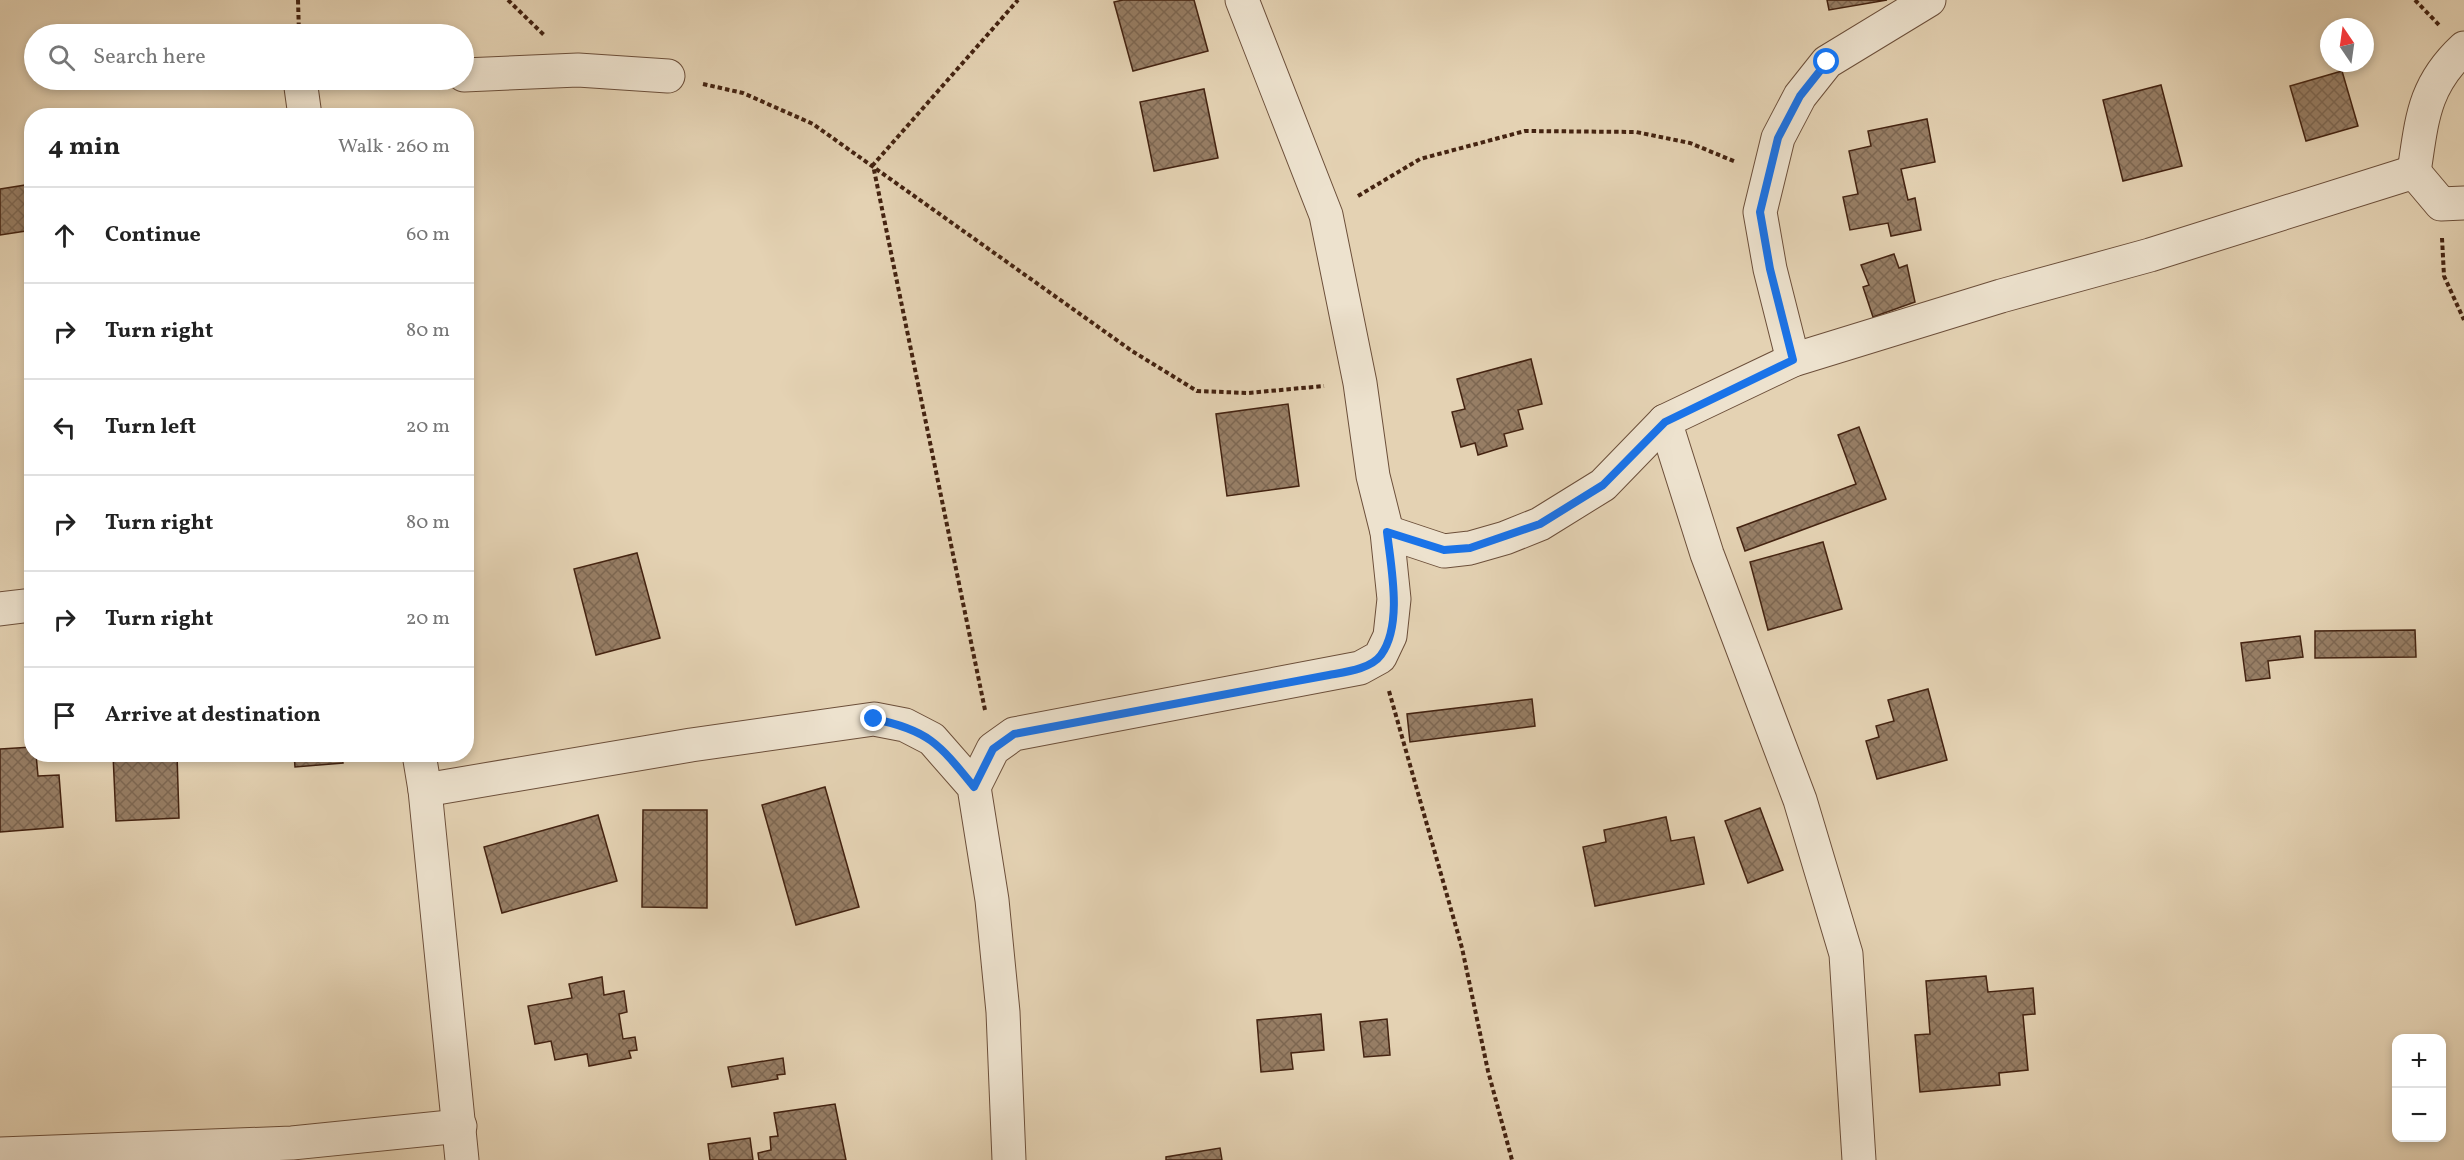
<!DOCTYPE html>
<html lang="en">
<head>
<meta charset="utf-8">
<style>
	:root { --surface:#fff; --page:#f6f6f6; --text:#222; --muted:#767676; --line:#e0e0e0 }
	body { margin:0; font-family:Vollkorn,serif; background:var(--page); color:var(--text) }
	.controls { position:absolute; right:18px; bottom:18px; display:grid; overflow:hidden; border-radius:12px; box-shadow:0 3px 9px #0003 }
	.controls button { width:54px; height:54px; display:grid; place-items:center; padding:0; border:0; border-bottom:2px solid var(--line); background:var(--surface); color:var(--text); font:30px sans-serif }
	.compass { position:absolute; left:2320px; top:18px; width:54px; height:54px; border-radius:50%; background:var(--surface); box-shadow:0 3px 9px #0003; rotate:347deg }
	.stop { position:absolute; width:18px; height:18px; margin:-14px; border:4px solid #1a73e8; border-radius:50%; background:#fff }
	.stop.end { background:#1a73e8; border-color:#fff; box-shadow:0 2px 6px #0008 }
	.list { margin:0; padding:0; list-style:none }
	h2 { display:flex; justify-content:space-between; align-items:center; height:78px; margin:0; padding:0 24px; font-size:26px }
	h2 small { font-size:20px; font-weight:400; color:var(--muted) }
	.list li { display:grid; grid-template-columns:39px 1fr auto; gap:18px; align-items:center; box-sizing:border-box; height:96px; padding:0 24px; border-top:2px solid var(--line) }
	.list b { display:block; font-size:22px; white-space:nowrap }
	.list em { font-size:20px; font-style:normal; color:var(--muted) }
	.icon { flex:none; width:33px; height:33px; fill:none; stroke:currentColor; stroke-width:2; stroke-linecap:round; stroke-linejoin:round }
	.map { position:relative; flex:none; width:2464px; height:1160px; overflow:hidden }
	.search { position:absolute; background:var(--surface); box-shadow:0 3px 9px #0003; left:24px; top:24px; width:450px; height:66px; display:flex; align-items:center; gap:15px; box-sizing:border-box; padding:0 21px; border-radius:33px; color:var(--muted); font-size:22px }
	.panel { position:absolute; background:var(--surface); box-shadow:0 3px 9px #0003; left:24px; top:108px; width:450px; height:654px; border-radius:24px }
	.map>svg:first-child { display:block }
</style>
</head>
<body>
<div class="map">
<svg width="2464" height="1160" viewBox="0 0 2464 1160">
	<defs>
		<pattern id="building-cross-hatch" width="8" height="8" patternUnits="userSpaceOnUse" patternTransform="scale(1.5)"><rect width="8" height="8" fill="#977e65"/><path d="M0 0l8 8M0 8l8-8" fill="none" stroke="#7d6752"/></pattern>
	</defs>
	<rect width="100%" height="100%" fill="#e4d2b3"/>
	<filter id="stains"><feTurbulence type="fractalNoise" baseFrequency=".00333" numOctaves="4"/><feColorMatrix values="0 0 0 0 .2 0 0 0 0 .09 0 0 0 0 .02 0 0 0 .5 -.17"/></filter>
	<radialGradient id="worn" r=".72"><stop offset=".6" stop-color="#630" stop-opacity="0"/><stop offset="1" stop-color="#630" stop-opacity=".3"/></radialGradient>
	<g fill="url(#building-cross-hatch)" stroke="#442311" stroke-width="1.5">
		<polygon points="1123,0 1194,0 1208,51 1133,71 1114,2"/>
		<polygon points="1827,0 1887,0 1829,10"/>
		<polygon points="2342,71 2358,126 2306,141 2290,86"/>
		<polygon points="2161,85 2182,166 2123,181 2103,100"/>
		<polygon points="1204,89 1218,158 1154,171 1140,102"/>
		<polygon points="1927,119 1935,162 1901,169 1908,200 1915,198 1921,230 1891,236 1888,223 1850,230 1843,197 1858,194 1849,151 1871,146 1868,131"/>
		<polygon points="32,184 32,230 0,235 0,189"/>
		<polygon points="1894,254 1899,268 1907,265 1915,302 1873,317 1863,287 1869,285 1861,265"/>
		<polygon points="1531,359 1542,404 1518,410 1523,429 1504,434 1507,446 1478,455 1475,443 1461,447 1452,412 1465,409 1457,379"/>
		<polygon points="1288,404 1299,486 1227,496 1216,414"/>
		<polygon points="1859,427 1886,499 1745,551 1737,528 1856,484 1838,435"/>
		<polygon points="1823,542 1842,609 1768,630 1750,562"/>
		<polygon points="637,553 660,638 596,655 574,569"/>
		<polygon points="2415,630 2416,657 2315,658 2315,631"/>
		<polygon points="2300,636 2303,657 2268,661 2270,678 2246,681 2241,643"/>
		<polygon points="1928,689 1947,760 1877,779 1866,741 1879,737 1876,726 1894,721 1888,700"/>
		<polygon points="1532,699 1535,726 1410,742 1407,714"/>
		<polygon points="32,747 32,754 36,754 38,776 59,775 63,827 0,832 0,749"/>
		<polygon points="113,754 177,754 179,818 116,821"/>
		<polygon points="294,754 342,754 343,763 295,767"/>
		<polygon points="825,787 859,907 796,925 762,805"/>
		<polygon points="1760,808 1783,870 1748,883 1725,821"/>
		<polygon points="643,810 707,810 707,908 642,907"/>
		<polygon points="598,815 617,881 502,913 484,847"/>
		<polygon points="1666,817 1671,841 1694,837 1704,884 1595,906 1583,847 1606,842 1604,830"/>
		<polygon points="1986,976 1988,992 2033,988 2035,1014 2023,1015 2028,1070 1999,1073 2000,1085 1920,1092 1915,1035 1930,1034 1926,981"/>
		<polygon points="602,977 604,995 624,991 627,1012 619,1014 623,1039 635,1037 637,1050 629,1051 631,1058 589,1066 587,1054 555,1060 551,1041 535,1044 528,1006 572,998 569,984"/>
		<polygon points="1321,1014 1324,1050 1291,1053 1293,1069 1261,1072 1257,1020"/>
		<polygon points="1387,1019 1390,1055 1364,1057 1360,1022"/>
		<polygon points="783,1058 785,1074 777,1075 778,1079 732,1087 728,1067"/>
		<polygon points="835,1104 846,1160 759,1160 758,1153 771,1150 770,1137 778,1136 774,1113"/>
		<polygon points="750,1138 753,1160 710,1160 708,1144"/>
		<polygon points="1220,1148 1222,1160 1166,1160 1166,1157"/>
	</g>
	<g fill="none" stroke-linecap="round" stroke-linejoin="round">
		<defs>
			<g id="minor">
				<polyline points="464,75 578,70 668,76"/>
				<polyline points="300,80 305,116"/>
				<path d="M2414,172C2422,120 2423,86 2464,48"/>
				<polyline points="1793,360 1770,269 1760,212 1778,138 1800,96 1827,62 1929,0"/>
				<polyline points="1665,421 1707,554 1800,800 1846,954 1859,1160"/>
				<polyline points="1387,532 1444,551 1470,548 1505,538 1540,524 1603,485 1665,421 1793,360 2001,296 2150,255 2414,172 2441,204 2464,203"/>
				<polyline points="0,609 32,605"/>
				<polyline points="419,754 425,790 462,1160"/>
				<polyline points="974,787 993,749 1014,734 1360,668 1380,657 1390,636 1394,599 1387,532 1373,476 1360,383 1326,215 1242,0"/>
				<polyline points="425,790 691,745 874,719 905,725 932,739 974,787 992,900 1003,1012 1009,1160"/>
				<polyline points="0,1154 292,1143 460,1126"/>
			</g>
		</defs>
		<use href="#minor" stroke="#6c4f3a" stroke-width="35"/>
		<g stroke="#442311" stroke-width="4" stroke-dasharray="4.5 3" stroke-linecap="butt">
			<polyline points="298,0 299,34"/>
			<polyline points="508,0 544,35"/>
			<polyline points="2415,0 2439,25"/>
			<polyline points="703,84 743,93 813,124 1132,351 1197,391 1248,393 1324,386"/>
			<polyline points="1358,196 1420,159 1525,131 1636,132 1690,143 1736,162"/>
			<polyline points="2442,238 2444,276 2464,320"/>
			<polyline points="1389,691 1462,948 1488,1071 1512,1160"/>
			<polyline points="985,710 873,165 1018,0"/>
		</g>
		<use href="#minor" stroke="#ede2ce" stroke-width="33"/>
	</g>
	<g fill="none" stroke-linecap="round" stroke-linejoin="round">
		<path stroke="#1a73e8" stroke-width="8" d="M874,719C929,730 940,745 974,787L993,749L1014,734L1329,675C1345,672 1371,669 1381,655C1403,625 1391,567 1387,532L1444,550L1470,548L1540,524L1603,485L1665,422L1793,360L1770,269L1760,212L1778,138L1800,96L1827,62"/>
	</g>
	<rect width="100%" height="100%" filter="url(#stains)"/>
	<rect width="100%" height="100%" fill="url(#worn)"/>
</svg>
<div class="controls">
<button>+</button>
<button>−</button>
</div>
<svg class="compass" viewBox="-18 -18 36 36"><path d="M0-13l5 13h-10z" fill="#e53935"/><path d="M0 13l5-13h-10z" fill="#767676"/></svg>
<div class="stop" style="left:1827px;top:62px"></div>
<div class="stop end" style="left:874px;top:719px"></div>
<div class="search"><svg class="icon" aria-label="search" viewBox="0 0 24 24"><circle cx="10" cy="10" r="6"/><path d="M15 15l6 6"/></svg>Search here</div>
<section class="panel">
<h2>4 min<small>Walk · 260 m</small></h2>
<ul class="list">
<li><svg class="icon" aria-label="ahead" viewBox="0 0 24 24"><path d="M12 20V5M6 11l6-6 6 6"/></svg><div><b>Continue</b></div><em>60 m</em></li>
<li><svg class="icon" aria-label="right" viewBox="0 0 24 24"><path d="M7 20v-9h11M14 6l5 5-5 5"/></svg><div><b>Turn right</b></div><em>80 m</em></li>
<li><svg class="icon" aria-label="left" viewBox="0 0 24 24"><path d="M17 20v-9H6M10 6l-5 5 5 5"/></svg><div><b>Turn left</b></div><em>20 m</em></li>
<li><svg class="icon" aria-label="right" viewBox="0 0 24 24"><path d="M7 20v-9h11M14 6l5 5-5 5"/></svg><div><b>Turn right</b></div><em>80 m</em></li>
<li><svg class="icon" aria-label="right" viewBox="0 0 24 24"><path d="M7 20v-9h11M14 6l5 5-5 5"/></svg><div><b>Turn right</b></div><em>20 m</em></li>
<li><svg class="icon" aria-label="arrive" viewBox="0 0 24 24"><path d="M6 21V4h12l-3 4 3 4H6"/></svg><div><b>Arrive at destination</b></div></li>
</ul>
</section>
</div>
</body>
</html>
